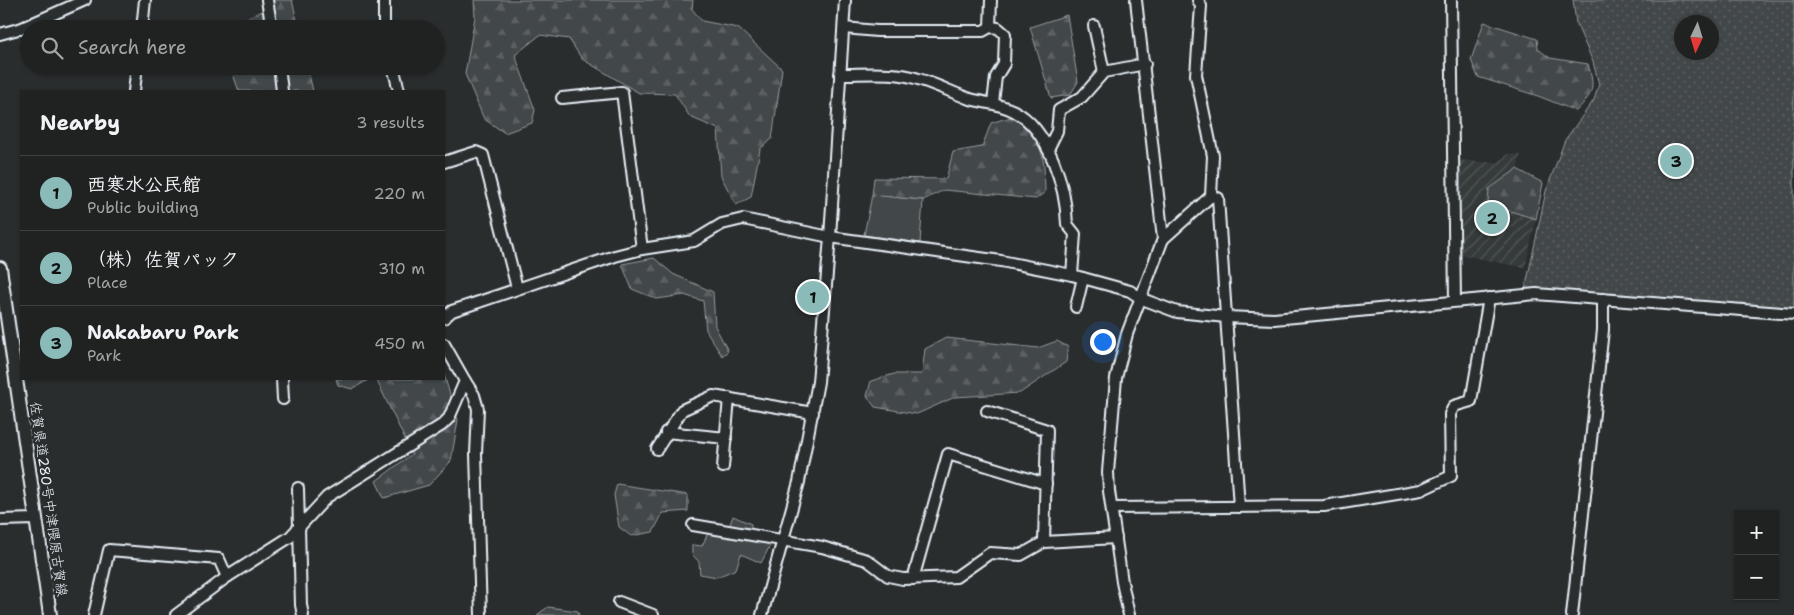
<!DOCTYPE html>
<html lang="en">
<head>
<meta charset="utf-8">
<style>
	:root { --surface:#202222; --page:#282a2a; --text:#f1f3f6; --muted:#a2a4a5; --line:#3d3f40; --accent:#8bbbb9 }
	body { margin:0; font-family:"Shantell Sans","Klee One",sans-serif; background:var(--page); color:var(--text) }
	.controls { position:absolute; right:15px; bottom:15px; display:grid; overflow:hidden; border-radius:0px; box-shadow:0 1px 4px #0004 }
	.controls button { width:45px; height:45px; display:grid; place-items:center; padding:0; border:0; border-bottom:1px solid var(--line); background:var(--surface); color:var(--text); font:25px sans-serif }
	.compass { position:absolute; left:1674px; top:15px; width:45px; height:45px; border-radius:50%; background:var(--surface); box-shadow:0 1px 4px #0004; rotate:184deg }
	.you { position:absolute; left:1102px; top:341px; width:18px; height:18px; margin:-12px; border:4px solid #fff; border-radius:50%; background:#1a73e8; box-shadow:0 0 0 8px #1a73e833 }
	.badge { display:grid; place-items:center; width:32px; height:32px; border-radius:50%; background:var(--accent); color:#111; font-size:16px; font-weight:700 }
	.pin { position:absolute; translate:-50% -50%; border:2px solid #fff; box-shadow:0 1px 5px #0006 }
	.list { margin:0; padding:0; list-style:none }
	h2 { display:flex; justify-content:space-between; align-items:center; height:65px; margin:0; padding:0 20px; font-size:21px }
	h2 small { font-size:16px; font-weight:400; color:var(--muted) }
	.list li { display:grid; grid-template-columns:32px 1fr auto; gap:15px; align-items:center; box-sizing:border-box; height:75px; padding:0 20px; border-top:1px solid var(--line) }
	.list b { display:block; font-size:19px; white-space:nowrap }
	.list p { margin:0; font-size:16px; white-space:nowrap; color:var(--muted) }
	.list em { font-size:16px; font-style:normal; color:var(--muted) }
	.icon { flex:none; width:28px; height:28px; fill:none; stroke:currentColor; stroke-width:2; stroke-linecap:round; stroke-linejoin:round }
	.map { position:relative; flex:none; width:1794px; height:615px; overflow:hidden }
	.search { position:absolute; background:var(--surface); box-shadow:0 1px 4px #0004; left:20px; top:20px; width:425px; height:55px; display:flex; align-items:center; gap:12px; box-sizing:border-box; padding:0 18px; border-radius:28px; color:var(--muted); font-size:19px }
	.panel { position:absolute; background:var(--surface); box-shadow:0 1px 4px #0004; left:20px; top:90px; width:425px; height:290px; border-radius:0px }
	.map>svg:first-child { display:block }
</style>
</head>
<body>
<div class="map">
<svg width="1794" height="615" viewBox="0 0 1794 615">
	<defs>
		<pattern id="industrial-furrows" width="10" height="10" patternUnits="userSpaceOnUse" patternTransform="scale(1.25)"><rect width="10" height="10" fill="#363a3b"/><path d="M-1 1l2-2M0 10L10 0M9 11l2-2" fill="none" stroke="#535758"/></pattern>
		<pattern id="forest-firs" width="22" height="20" patternUnits="userSpaceOnUse" patternTransform="scale(1.25)"><rect width="22" height="20" fill="#424648"/><path d="M5 1l3.5 6h-7zM16 11l3.5 6h-7z" fill="#5d6163"/></pattern>
		<pattern id="park-dots" width="8" height="8" patternUnits="userSpaceOnUse" patternTransform="scale(1.25)"><rect width="8" height="8" fill="#424648"/><path d="M2 2h.1M6 6h.1" fill="none" stroke="#5d6163" stroke-width="1.8" stroke-linecap="round"/></pattern>
	</defs>
	<rect width="100%" height="100%" fill="#2a2d2e"/>
	<filter id="ink" filterUnits="userSpaceOnUse"><feTurbulence type="fractalNoise" baseFrequency=".02" numOctaves="2"/><feDisplacementMap in="SourceGraphic" scale="10" xChannelSelector="R" yChannelSelector="G"/><feConvolveMatrix kernelMatrix="1 2 1 2 8 2 1 2 1" color-interpolation-filters="sRGB"/></filter>
	<g filter="url(#ink)">
		<polygon fill="url(#industrial-furrows)" points="1508,154 1521,155 1517,169 1489,189 1488,204 1536,219 1525,268 1457,254 1458,160 1497,163"/>
		<g fill="#424648" stroke="#959ca0">
			<polygon points="872,195 923,200 920,243 864,235"/>
			<polygon points="733,516 751,524 751,538 773,540 761,563 741,554 736,569 717,577 700,574 699,562 692,554 692,545 702,546 708,533 726,535"/>
		</g>
		<g fill="url(#forest-firs)" stroke="#959ca0">
			<polygon points="264,0 292,0 299,29 229,29 230,25 265,10"/>
			<polygon points="474,0 693,0 692,9 702,21 738,28 782,69 772,139 760,149 751,197 736,205 721,176 718,129 690,117 675,94 639,93 582,59 569,39 540,35 515,55 535,110 532,123 505,133 484,119 465,74 475,17"/>
			<polygon points="1067,15 1078,82 1070,95 1051,98 1030,27"/>
			<path d="M1484,22L1537,39L1538,49L1550,58L1588,64C1595,88 1594,93 1576,111L1538,96L1478,77L1471,60Z"/>
			<polygon points="230,66 307,66 313,91 239,91"/>
			<path d="M1014,116C1044,145 1044,151 1045,192L1036,199L944,190L923,200L872,195L874,178L946,179L953,152L982,147L991,123Z"/>
			<polygon points="1517,169 1543,183 1536,219 1488,204 1489,189"/>
			<polygon points="654,258 673,274 713,292 715,326 728,351 722,356 706,330 703,301 684,295 657,299 632,289 622,264"/>
			<polygon points="946,338 1038,348 1057,341 1068,347 1066,362 1020,393 955,397 917,414 875,407 867,396 871,381 894,374 922,374 925,349"/>
			<polygon points="444,375 458,420 451,461 429,485 384,498 376,481 412,454 376,379 444,379"/>
			<polygon points="336,379 370,379 352,389 338,385"/>
			<polygon points="617,484 688,495 688,511 663,513 653,532 631,536 619,527 614,495"/>
			<polygon points="548,607 578,611 579,615 537,615"/>
		</g>
		<path fill="url(#park-dots)" stroke="#959ca0" fill-rule="evenodd" d="M1573,0H1794V309L1525,290L1546,191L1565,140L1594,100L1599,84L1593,62L1576,23ZM1682,22H1712V52H1682Z"/>
		<g fill="none" stroke-linecap="round" stroke-linejoin="round">
			<defs>
				<g id="minor">
					<polyline points="267,0 272,29"/>
					<polyline points="1198,0 1201,6 1196,75 1213,156 1211,196"/>
					<polyline points="1451,0 1455,300"/>
					<polyline points="1094,26 1104,72"/>
					<polyline points="990,27 998,28 1005,34 1004,64 996,77 993,103"/>
					<polyline points="844,28 877,31 983,31 990,27 991,0"/>
					<polyline points="142,29 145,0"/>
					<polyline points="384,29 384,0"/>
					<polyline points="0,34 22,28 85,0"/>
					<polyline points="279,66 282,91"/>
					<polyline points="393,66 399,91"/>
					<path d="M840,74C860,74 882,72 902,75C923,78 946,90 967,98C982,103 999,103 1014,111C1049,129 1066,188 1067,224L1075,234L1072,275"/>
					<polyline points="134,91 137,66"/>
					<polyline points="562,98 622,92 642,249"/>
					<polyline points="1048,149 1057,131 1059,110 1082,97 1104,72 1145,64"/>
					<polyline points="444,162 476,152 483,155 517,288"/>
					<polyline points="1163,239 1211,196 1218,198 1239,507"/>
					<polyline points="1076,307 1083,278"/>
					<polyline points="444,318 452,311 615,256 642,249 694,241 722,224 743,219 830,237 1001,261 1072,275 1130,291 1142,299 1177,312 1226,317 1274,319 1536,294 1794,314"/>
					<polyline points="282,379 283,399"/>
					<polyline points="465,381 474,395 478,409 476,454 481,615"/>
					<polyline points="987,411 1047,430 1044,542"/>
					<polyline points="666,432 726,438"/>
					<polyline points="657,449 682,410 713,396 813,413"/>
					<polyline points="723,467 729,398"/>
					<polyline points="298,488 301,605 303,615"/>
					<polyline points="1112,508 1324,506 1421,490 1451,476 1450,414 1454,406 1471,401 1489,298"/>
					<polyline points="0,520 36,519"/>
					<polyline points="693,525 822,547 867,560 888,576 903,579 956,577 990,553 1021,555 1044,542 1116,538"/>
					<polyline points="913,579 948,454 1046,484"/>
					<polyline points="619,602 653,615"/>
					<polyline points="94,615 109,550 219,559 227,577"/>
					<polyline points="176,615 227,577 290,537 327,497 442,425 449,418 465,381 444,344"/>
					<polyline points="762,615 799,482 818,382 830,237 845,0"/>
					<polyline points="1129,615 1122,582 1109,491 1108,472 1116,378 1127,334 1163,239 1136,0"/>
					<polyline points="1572,615 1603,330 1603,299"/>
				</g>
				<polyline id="major" points="0,268 50,615"/>
			</defs>
			<use href="#minor" stroke="#e8f1f8" stroke-width="14"/>
			<use href="#major" stroke="#e8f1f8" stroke-width="16"/>
			<use href="#minor" stroke="#2a2d2e" stroke-width="10"/>
			<use href="#major" stroke="#2a2d2e" stroke-width="12"/>
		</g>
	</g>
	<g text-anchor="middle" dominant-baseline="central" stroke-width="5" stroke-linejoin="round" paint-order="stroke">
		<g font-size="14" fill="#e8f1f8" stroke="#2a2d2e">
			<text transform="translate(49 499) rotate(82)">佐賀県道280号中津隈原古賀線</text>
		</g>
	</g>
</svg>
<div class="controls">
<button>+</button>
<button>−</button>
</div>
<svg class="compass" viewBox="-18 -18 36 36"><path d="M0-13l5 13h-10z" fill="#e53935"/><path d="M0 13l5-13h-10z" fill="#a2a4a5"/></svg>
<div class="you"></div>
<div class="pin badge" style="left:813px;top:297px">1</div>
<div class="pin badge" style="left:1492px;top:218px">2</div>
<div class="pin badge" style="left:1676px;top:161px">3</div>
<div class="search"><svg class="icon" aria-label="search" viewBox="0 0 24 24"><circle cx="10" cy="10" r="6"/><path d="M15 15l6 6"/></svg>Search here</div>
<section class="panel">
<h2>Nearby<small>3 results</small></h2>
<ul class="list">
<li><span class="badge">1</span><div><b>西寒水公民館</b><p>Public building</p></div><em>220 m</em></li>
<li><span class="badge">2</span><div><b>（株）佐賀パック</b><p>Place</p></div><em>310 m</em></li>
<li><span class="badge">3</span><div><b>Nakabaru Park</b><p>Park</p></div><em>450 m</em></li>
</ul>
</section>
</div>
</body>
</html>
